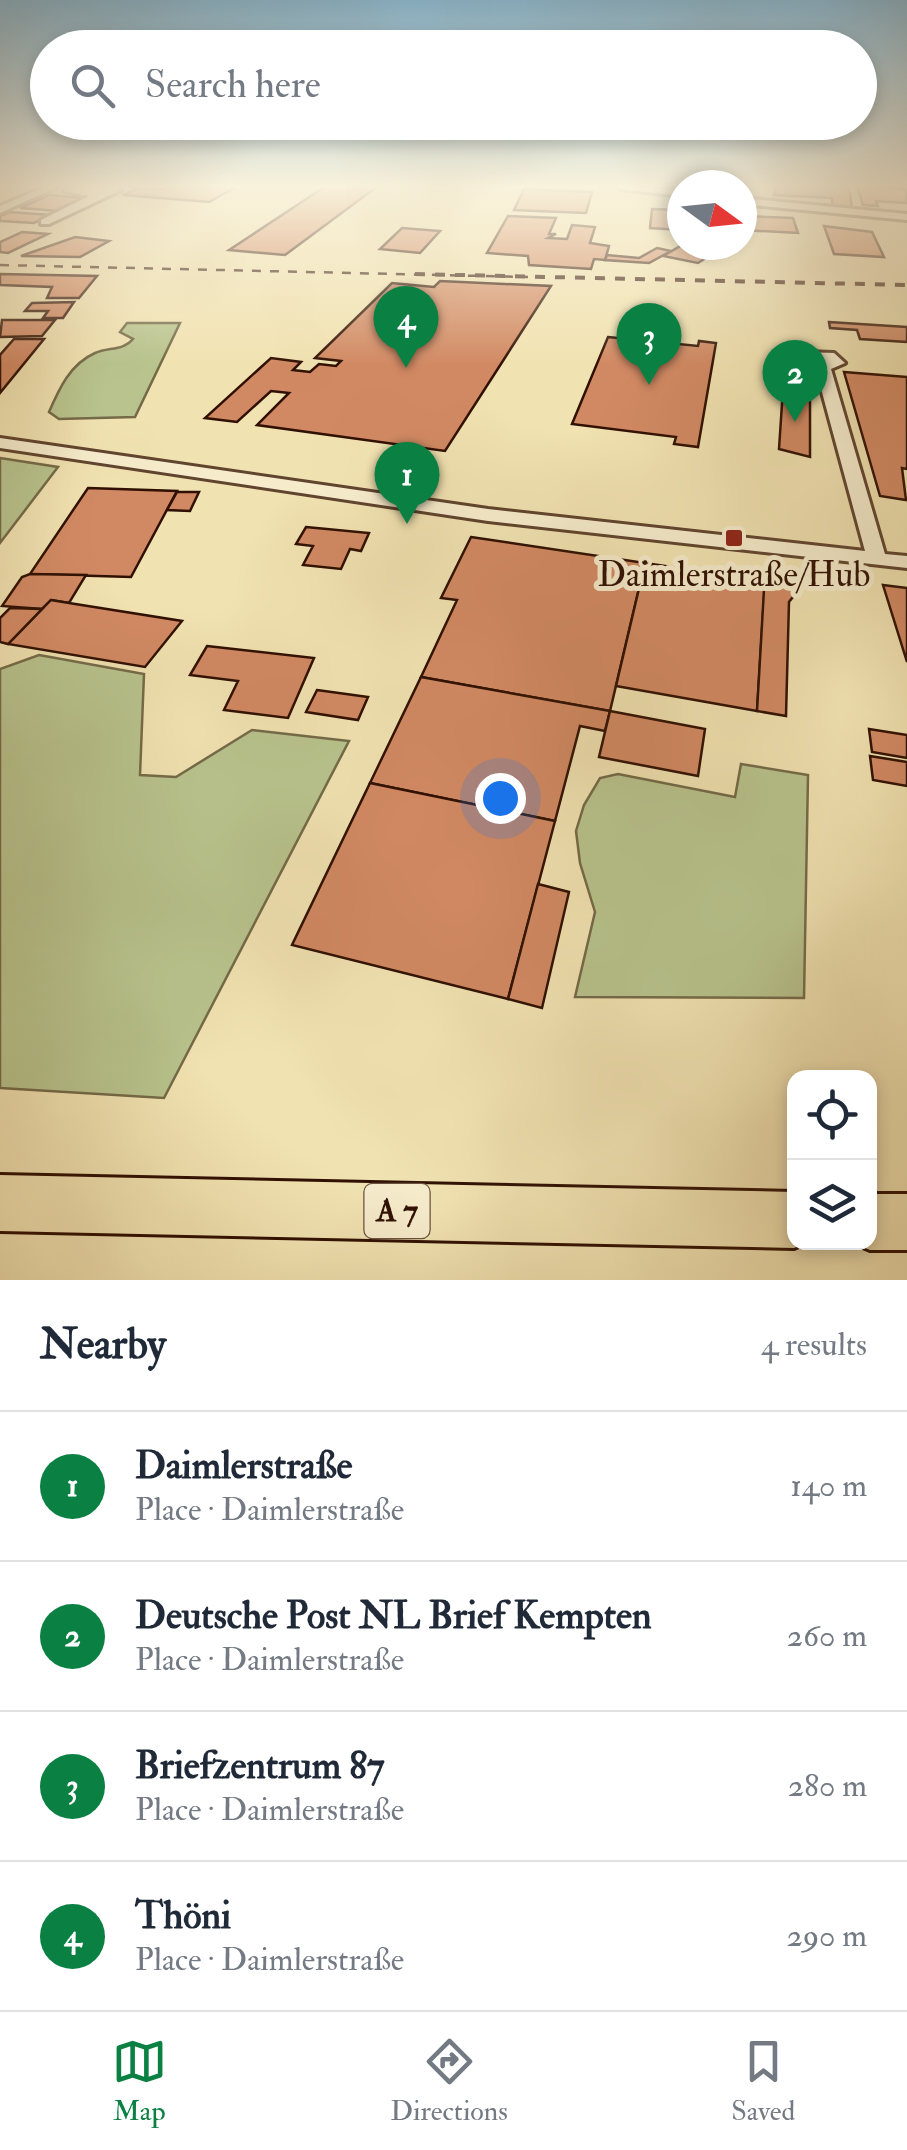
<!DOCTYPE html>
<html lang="en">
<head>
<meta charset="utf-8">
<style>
	:root { --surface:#fff; --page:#f2f2f3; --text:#1f2937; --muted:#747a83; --line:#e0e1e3; --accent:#0b8043 }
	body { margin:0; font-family:"IM FELL Double Pica",serif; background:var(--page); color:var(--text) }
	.controls { position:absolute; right:30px; bottom:30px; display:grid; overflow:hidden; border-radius:20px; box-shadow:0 5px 15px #0003 }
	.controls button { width:90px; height:90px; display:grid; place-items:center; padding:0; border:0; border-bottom:2px solid var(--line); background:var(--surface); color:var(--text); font:50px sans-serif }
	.compass { position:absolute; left:667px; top:170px; width:90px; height:90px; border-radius:50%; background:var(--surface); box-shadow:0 5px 15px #0003; rotate:105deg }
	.you { position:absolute; left:500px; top:798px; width:35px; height:35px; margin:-25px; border:8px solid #fff; border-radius:50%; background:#1a73e8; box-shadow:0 0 0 15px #1a73e833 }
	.badge { display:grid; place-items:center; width:65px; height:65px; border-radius:50%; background:var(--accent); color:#fff; font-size:32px; font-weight:700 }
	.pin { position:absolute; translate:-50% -82px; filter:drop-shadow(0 2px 5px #0008) }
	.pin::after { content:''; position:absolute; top:52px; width:35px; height:30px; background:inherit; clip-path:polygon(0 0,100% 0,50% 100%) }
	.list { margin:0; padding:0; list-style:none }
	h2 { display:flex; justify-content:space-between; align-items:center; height:130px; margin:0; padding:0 40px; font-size:42px }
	h2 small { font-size:32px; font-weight:400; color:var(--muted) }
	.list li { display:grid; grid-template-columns:65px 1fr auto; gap:30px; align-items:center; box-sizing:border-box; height:150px; padding:0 40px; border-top:2px solid var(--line) }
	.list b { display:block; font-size:38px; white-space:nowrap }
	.list p { margin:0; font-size:32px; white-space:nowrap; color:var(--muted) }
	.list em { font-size:32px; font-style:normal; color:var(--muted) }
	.icon { flex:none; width:55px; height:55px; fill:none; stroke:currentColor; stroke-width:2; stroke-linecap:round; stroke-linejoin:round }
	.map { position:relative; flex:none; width:907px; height:1280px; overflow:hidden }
	.search { position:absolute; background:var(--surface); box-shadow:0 5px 15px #0003; left:30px; right:30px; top:30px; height:110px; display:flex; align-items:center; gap:25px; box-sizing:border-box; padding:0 35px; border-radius:55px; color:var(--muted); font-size:38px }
	.sheet { height:730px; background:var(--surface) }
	nav { display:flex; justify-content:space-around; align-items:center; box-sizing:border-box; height:140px; border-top:2px solid var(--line); background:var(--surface); font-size:28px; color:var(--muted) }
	nav a { display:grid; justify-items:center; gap:5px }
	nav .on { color:var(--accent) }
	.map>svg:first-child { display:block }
</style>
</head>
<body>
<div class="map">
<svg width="907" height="1280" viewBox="0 0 907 1280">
	<rect width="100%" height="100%" fill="#f1e2b1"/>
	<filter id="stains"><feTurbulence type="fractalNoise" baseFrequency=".002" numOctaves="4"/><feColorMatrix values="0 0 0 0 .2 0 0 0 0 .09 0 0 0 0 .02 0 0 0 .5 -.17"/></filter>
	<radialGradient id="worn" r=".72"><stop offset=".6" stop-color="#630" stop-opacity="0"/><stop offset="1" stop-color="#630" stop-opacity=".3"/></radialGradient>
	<g fill="#b8c38d" stroke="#746a48" stroke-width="2.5">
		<path d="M127,323H180L135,417L59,419L49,412C59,389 70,364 95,353C109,347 123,351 133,339L120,332Z"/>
		<polygon points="0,458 58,467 0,543"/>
		<polygon points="39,655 144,674 140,775 176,777 252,730 349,741 164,1098 0,1088 0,669"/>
		<polygon points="741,764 808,775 804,998 575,997 595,912 580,863 576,831 584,805 600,778 618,774 735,797"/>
	</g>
	<g fill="#d18963" stroke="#301002" stroke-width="2.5">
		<polygon points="169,186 238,186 209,202 123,195 139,188 161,189"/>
		<polygon points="326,186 378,186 285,255 229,250"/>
		<polygon points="775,186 849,186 852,209 833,207 832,198 774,195"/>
		<polygon points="857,186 907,189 907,203 876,201 878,206 863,205"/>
		<polygon points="524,189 592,192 586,213 514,210"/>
		<polygon points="49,195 86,198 58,211 20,208"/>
		<polygon points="652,209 682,210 682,230 650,228"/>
		<polygon points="9,212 51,215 34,223 0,221 0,216"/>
		<polygon points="508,216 556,218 549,234 556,234 548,238 567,239 572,225 595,227 590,243 609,246 605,260 594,259 591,269 529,265 528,256 487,253"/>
		<polygon points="742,216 793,218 798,233 742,230"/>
		<polygon points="824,226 872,232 884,257 834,254"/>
		<polygon points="402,228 440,231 420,253 380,249"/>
		<polygon points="22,232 48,234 8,253 0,252 0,242"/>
		<polygon points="75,237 109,241 80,257 21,256"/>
		<polygon points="682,245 699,245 720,249 698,263 663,256"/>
		<polygon points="657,248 671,251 649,263 605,260 607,255 639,258"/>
		<polygon points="0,274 97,276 79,298 47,298 52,287 0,285"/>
		<polygon points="440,281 551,286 445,451 257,425 289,393 271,391 237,422 205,418 271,358 301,362 293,370 310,372 319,364 336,366 341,361 315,358 392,283 434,287"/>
		<polygon points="74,302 63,318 43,318 48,311 25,311 32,303"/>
		<polygon points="2,320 55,320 42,336 0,337"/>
		<polygon points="829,322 907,327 907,342 860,339 857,330 830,328"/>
		<polygon points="608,337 698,346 699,341 716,343 698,447 674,444 676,437 572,424"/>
		<polygon points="14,339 44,339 0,393 0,355"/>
		<polygon points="844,372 907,377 907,469 902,468 906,500 880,496"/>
		<polygon points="783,389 810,395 810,457 779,449"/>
		<polygon points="88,488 177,491 131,577 30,574"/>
		<polygon points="177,492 199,492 190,511 167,510"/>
		<polygon points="306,527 369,533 361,551 350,549 341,569 303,565 313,546 296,544"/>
		<polygon points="471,537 645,563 610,711 421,677 457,600 441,598"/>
		<polygon points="645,563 765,581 757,711 616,686"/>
		<polygon points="765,572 790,575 789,586 796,593 789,602 786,716 757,711"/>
		<polygon points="30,574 86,575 69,603 51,600 42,609 2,606 22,577"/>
		<polygon points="883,585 907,588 907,662"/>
		<polygon points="51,600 69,603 182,621 145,667 8,644"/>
		<polygon points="10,608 42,609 8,644 0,642 0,618"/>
		<polygon points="207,646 314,658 288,718 224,710 238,681 190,675"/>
		<polygon points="421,677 610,711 605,731 580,726 555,821 370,783"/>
		<polygon points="317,690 368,697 358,720 306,712"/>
		<polygon points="610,711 705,729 698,776 599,757"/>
		<polygon points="869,729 907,735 907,758 872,752"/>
		<polygon points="870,756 907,762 907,786 873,780"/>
		<polygon points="370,783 555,821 508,999 292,945"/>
		<polygon points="538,884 569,892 542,1008 508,999"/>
	</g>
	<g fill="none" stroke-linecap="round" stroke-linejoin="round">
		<defs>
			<g id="minor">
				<polygon points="47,186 57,187 0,213 0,206"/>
				<polygon points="617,186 682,190 682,196 621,189"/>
				<polygon points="64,187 116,187 121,190 49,224 41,224 41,220 89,196 64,191"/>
				<polygon points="742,198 907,214 907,220 742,204"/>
				<polygon points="804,352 834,353 845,363 831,369 885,554 907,556 907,568 488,521 0,448 0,438 488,509 865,551 816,370 799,361"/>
			</g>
			<g id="highway">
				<polygon points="0,1175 794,1192 794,1242 808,1242 794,1248 0,1231"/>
				<polygon points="870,1194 907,1194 907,1250 870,1250 851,1242 870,1242"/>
			</g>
		</defs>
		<use href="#minor" stroke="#60442e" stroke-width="6"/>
		<use href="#highway" stroke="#301002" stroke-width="6"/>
		<use href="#minor" fill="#f6eccc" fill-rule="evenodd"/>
		<use href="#highway" fill="#f1e2b1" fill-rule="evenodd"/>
		<polyline stroke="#301002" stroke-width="2.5" stroke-dasharray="9 9" stroke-linecap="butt" points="0,265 528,277"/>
		<polyline stroke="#301002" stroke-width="4" stroke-dasharray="10 10" stroke-linecap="butt" points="415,274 907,285"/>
	</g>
	<linearGradient id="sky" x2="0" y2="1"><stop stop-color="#89b8d2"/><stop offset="0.51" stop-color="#f9f2dc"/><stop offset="1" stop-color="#f9f2dc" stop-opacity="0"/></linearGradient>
	<rect width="907" height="365" fill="url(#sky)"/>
	<rect fill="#8f2418" stroke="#f6eccc" stroke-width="4" x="724" y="528" width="20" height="20" rx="5"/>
	<g text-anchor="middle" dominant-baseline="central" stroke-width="10" stroke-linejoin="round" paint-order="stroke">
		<rect fill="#f6eccc" stroke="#6b523f" stroke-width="2.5" x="364.5" y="1184" width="65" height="54" rx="8"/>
		<g font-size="32" font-weight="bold" fill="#301002">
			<text x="397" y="1211">A 7</text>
		</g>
		<g font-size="35" fill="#301002" stroke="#f6eccc">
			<text x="734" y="575">Daimlerstraße/Hub</text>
		</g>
	</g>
	<rect width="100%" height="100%" filter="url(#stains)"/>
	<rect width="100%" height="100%" fill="url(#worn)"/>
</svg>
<div class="controls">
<button><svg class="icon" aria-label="locate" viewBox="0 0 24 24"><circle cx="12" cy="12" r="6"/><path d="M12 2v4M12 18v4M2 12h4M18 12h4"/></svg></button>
<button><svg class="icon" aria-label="layers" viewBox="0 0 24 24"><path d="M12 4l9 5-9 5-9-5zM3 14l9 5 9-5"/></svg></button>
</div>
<svg class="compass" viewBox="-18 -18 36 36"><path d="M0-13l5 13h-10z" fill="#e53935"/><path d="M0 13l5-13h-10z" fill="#747a83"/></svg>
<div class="you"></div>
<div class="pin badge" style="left:407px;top:524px">1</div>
<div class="pin badge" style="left:795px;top:422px">2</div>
<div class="pin badge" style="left:649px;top:385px">3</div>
<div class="pin badge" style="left:406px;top:368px">4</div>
<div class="search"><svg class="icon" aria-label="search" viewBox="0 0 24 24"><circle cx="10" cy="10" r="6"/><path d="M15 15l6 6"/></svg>Search here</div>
</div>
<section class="sheet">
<h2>Nearby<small>4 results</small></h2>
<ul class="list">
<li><span class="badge">1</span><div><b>Daimlerstraße</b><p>Place · Daimlerstraße</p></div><em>140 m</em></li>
<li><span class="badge">2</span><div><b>Deutsche Post NL Brief Kempten</b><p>Place · Daimlerstraße</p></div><em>260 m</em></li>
<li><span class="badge">3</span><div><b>Briefzentrum 87</b><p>Place · Daimlerstraße</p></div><em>280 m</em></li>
<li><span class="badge">4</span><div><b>Thöni</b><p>Place · Daimlerstraße</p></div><em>290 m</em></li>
</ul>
</section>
<nav>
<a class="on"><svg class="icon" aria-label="map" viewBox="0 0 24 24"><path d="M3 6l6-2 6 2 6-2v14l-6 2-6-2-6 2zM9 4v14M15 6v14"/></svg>Map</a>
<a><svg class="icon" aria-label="directions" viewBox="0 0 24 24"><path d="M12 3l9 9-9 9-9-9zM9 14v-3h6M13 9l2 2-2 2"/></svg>Directions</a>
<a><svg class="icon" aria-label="saved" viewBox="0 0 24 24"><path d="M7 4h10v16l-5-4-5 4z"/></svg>Saved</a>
</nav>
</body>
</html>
